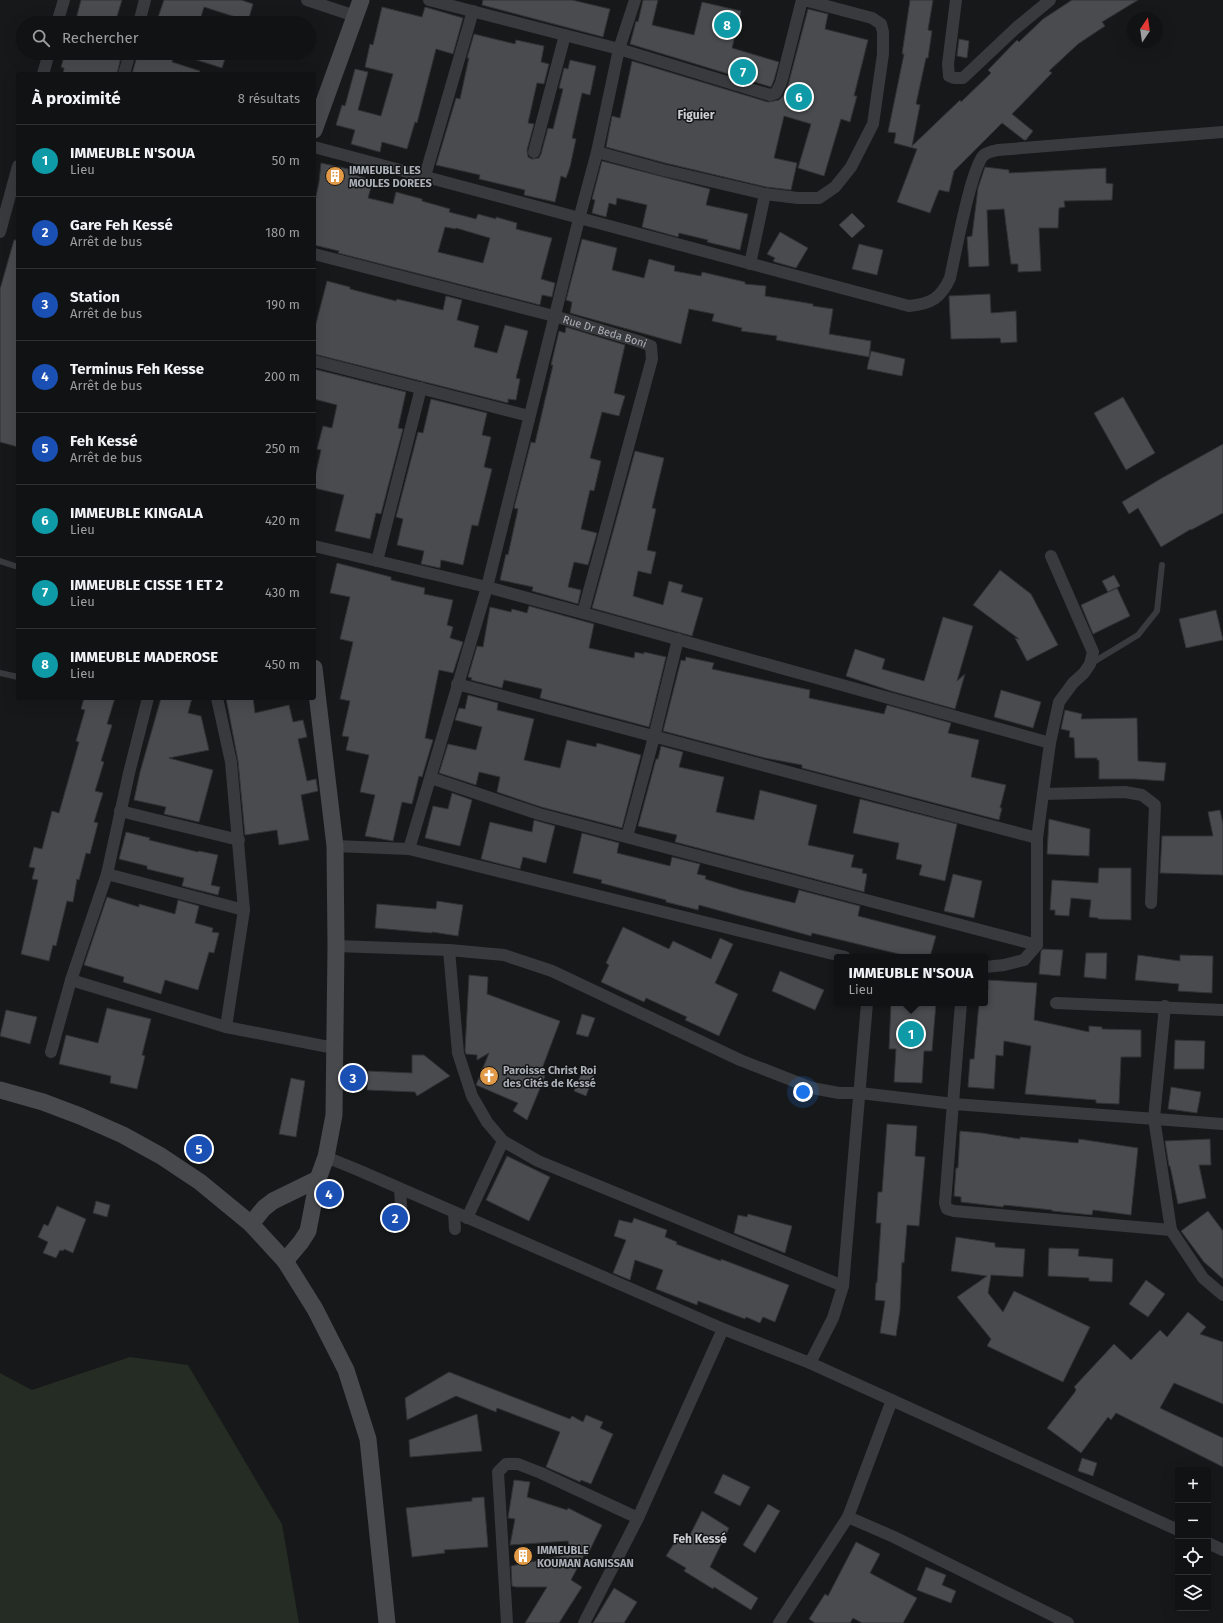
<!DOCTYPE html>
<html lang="fr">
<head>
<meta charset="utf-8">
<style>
	:root { --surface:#111213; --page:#1a1b1c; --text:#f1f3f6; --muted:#9c9ea0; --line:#303233; --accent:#1a73e8 }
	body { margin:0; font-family:"Fira Sans",sans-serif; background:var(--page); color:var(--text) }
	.controls { position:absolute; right:12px; bottom:12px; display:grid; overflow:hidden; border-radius:4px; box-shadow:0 4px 16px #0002 }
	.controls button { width:36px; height:36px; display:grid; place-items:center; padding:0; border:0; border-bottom:1px solid var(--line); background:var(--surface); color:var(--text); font:20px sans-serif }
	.compass { position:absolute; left:1127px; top:12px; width:36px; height:36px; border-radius:50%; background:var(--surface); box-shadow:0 4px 16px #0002; rotate:13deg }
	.you { position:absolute; left:803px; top:1092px; width:14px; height:14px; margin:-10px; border:3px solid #fff; border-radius:50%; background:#1a73e8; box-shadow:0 0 0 6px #1a73e833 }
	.badge { display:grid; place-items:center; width:26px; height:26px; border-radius:50%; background:var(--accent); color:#fff; font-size:13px; font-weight:700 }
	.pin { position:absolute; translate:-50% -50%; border:2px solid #fff; box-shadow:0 1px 4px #0006 }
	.popup { position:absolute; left:834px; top:954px; width:154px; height:52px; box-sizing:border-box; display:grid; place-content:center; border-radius:4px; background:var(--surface); filter:drop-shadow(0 1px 3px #0005); font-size:13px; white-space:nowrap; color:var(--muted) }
	.popup b { font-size:15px; color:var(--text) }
	.popup::after { content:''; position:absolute; left:50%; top:100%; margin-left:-8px; border:8px solid transparent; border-top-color:var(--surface) }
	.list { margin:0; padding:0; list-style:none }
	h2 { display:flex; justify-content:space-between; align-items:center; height:52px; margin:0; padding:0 16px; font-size:17px }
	h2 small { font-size:13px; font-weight:400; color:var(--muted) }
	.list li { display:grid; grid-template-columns:26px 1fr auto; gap:12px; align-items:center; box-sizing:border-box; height:72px; padding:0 16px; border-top:1px solid var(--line) }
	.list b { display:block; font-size:15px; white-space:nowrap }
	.list p { margin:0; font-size:13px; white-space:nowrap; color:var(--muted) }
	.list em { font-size:13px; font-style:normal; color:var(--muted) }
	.icon { flex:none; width:22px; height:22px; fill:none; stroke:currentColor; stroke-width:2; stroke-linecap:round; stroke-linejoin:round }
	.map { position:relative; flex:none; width:1223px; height:1623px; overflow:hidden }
	.search { position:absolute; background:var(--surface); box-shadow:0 4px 16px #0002; left:16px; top:16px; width:300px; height:44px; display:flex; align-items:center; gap:10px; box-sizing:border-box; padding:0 14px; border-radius:22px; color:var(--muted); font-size:15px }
	.panel { position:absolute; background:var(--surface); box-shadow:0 4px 16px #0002; left:16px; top:72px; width:300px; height:628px; border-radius:4px }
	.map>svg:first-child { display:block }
</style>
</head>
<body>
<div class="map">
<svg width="1223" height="1623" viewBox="0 0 1223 1623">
	<rect width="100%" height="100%" fill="#171819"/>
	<polygon fill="#242c24" points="130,1357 188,1365 282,1524 299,1623 0,1623 0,1373 32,1390"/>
	<g fill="#494b4e" stroke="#323235" fill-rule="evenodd">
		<polygon points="81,0 122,0 115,23 75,23"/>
		<polygon points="164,0 241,0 253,4 248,21 204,7 199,23 156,23"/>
		<polygon points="483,0 572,0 610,9 603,37 482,5"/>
		<polygon points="643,0 658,0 652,25 694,35 702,2 741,11 732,48 779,62 774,80 771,87 630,44 636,21 638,22"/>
		<polygon points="910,0 933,0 928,30 932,31 928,58 926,58 916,104 920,105 912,146 960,100 961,102 991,73 988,70 1017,40 1019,42 1043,19 1072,0 1138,0 1102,22 1105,26 1078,44 1049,71 1052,73 1012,114 1033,131 1026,140 1024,140 1002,123 954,171 949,192 939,190 930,213 897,202 917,149 894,143 896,133 888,132 904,54 902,54"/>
		<polygon points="382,7 422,17 425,7 463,18 453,54 436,49 417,123 415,122 407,149 382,142 380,152 351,144 355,130 336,125 342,105 345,106 355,69 368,72 358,110 381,116 393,74 365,67 370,44 373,45"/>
		<polygon points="808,9 828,14 825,29 868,40 854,96 857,96 850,122 841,119 824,176 798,168 811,124 784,116 774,158 797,163 791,190 766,187 665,163 606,147 612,116 620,118 632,61 768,102 779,100 783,96 788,85"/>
		<polygon points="474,34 515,44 516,40 544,46 541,62 549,64 544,84 537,83 528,123 534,124 527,150 528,157 532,159 539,158 541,154 548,128 553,129 563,89 559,88 564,68 568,69 570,60 596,66 590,95 582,93 572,138 576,139 570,167 566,178 561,176 555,202 524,195 525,190 479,179 480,175 436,165 456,98 460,99 468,62 469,58 467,58"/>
		<polygon points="959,39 969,41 967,58 957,56"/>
		<polygon points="65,53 122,53 117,74 63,74 64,68 61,67"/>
		<polygon points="148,53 157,53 173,58 172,62 200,71 199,74 132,74 137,56 147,58"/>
		<polygon points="184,53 227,53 222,68 184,56"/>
		<polygon points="602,161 710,189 706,205 748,214 740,250 707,242 708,240 679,233 678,237 642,227 647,205 617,198 616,205 609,203 606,217 592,213 595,200 592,199"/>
		<path d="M321,163L353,170L351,174L373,180L368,198L393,204L396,192L422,199V201L450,209L449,212L476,219L478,214L496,219V217L517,223L516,229L552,238L541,279L555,283L552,297L542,295L540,305L338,253L339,251L314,245V206L319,182ZM445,227L456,229V228L490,238L483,263L438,252Z"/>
		<polygon points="985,167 1009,170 1009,173 1106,168 1106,183 1113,184 1112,200 1064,201 1065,207 1059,208 1058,228 1039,228 1041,271 1018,272 1018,264 1011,264 1004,209 987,210 989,266 969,267 967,237 972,236 978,188"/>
		<polygon points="852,213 865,226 852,238 839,225"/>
		<polygon points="780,232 808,248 796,268 775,262 773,261 775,258 767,254"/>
		<polygon points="582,239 617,248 612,270 644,278 649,259 675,266 674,271 701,276 702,272 745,282 745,284 766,286 765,296 813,304 813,306 833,309 829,334 871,341 869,357 776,340 777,336 741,331 742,328 712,321 714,314 689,309 681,344 570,313 572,302 566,300"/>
		<polygon points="14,240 18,240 18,447 0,442 0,289"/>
		<polygon points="859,244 883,250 877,275 852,269"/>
		<polygon points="327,281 350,287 350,289 396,301 397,299 443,310 446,296 462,300 457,320 479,326 474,347 497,353 505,325 528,331 516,378 520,379 516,400 508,399 508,403 314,354 314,331"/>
		<polygon points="990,294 991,313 1016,311 1017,342 1001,343 1000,338 951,339 949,296"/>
		<polygon points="566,327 625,345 614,393 625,396 619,416 602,412 590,458 601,461 594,491 590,490 581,529 597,533 588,565 574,562 568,587 581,590 578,604 532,591 533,587 500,580 506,554 508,555 518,509 514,508 531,442 535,443 553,365 551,365 559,331 565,333"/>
		<polygon points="871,351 905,359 902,376 867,369"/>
		<polygon points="314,369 406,392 398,428 403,429 381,514 376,513 370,539 335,531 344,495 314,488 314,481 321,450 317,449 323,426 332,428 337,405 314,399"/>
		<polygon points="1123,397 1155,453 1126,470 1094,413"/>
		<polygon points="431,399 487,413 482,435 491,437 484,467 492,469 478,526 472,525 463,565 441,560 440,568 421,564 424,551 397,545 403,519 396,517 418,432 423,433"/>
		<polygon points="1223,444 1223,513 1191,530 1191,529 1161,547 1138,508 1129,514 1122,502 1162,478"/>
		<polygon points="635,451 664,458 652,508 656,509 647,550 656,552 651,574 638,571 633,596 663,605 669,581 683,585 681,592 703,598 692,636 592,608"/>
		<polygon points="337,563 391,577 391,580 425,588 424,594 453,600 447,625 453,627 450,638 463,642 453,673 439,670 425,738 433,740 422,777 419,776 412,804 402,802 393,841 365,836 375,795 360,792 369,755 346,750 349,737 342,736 350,701 340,699 353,642 340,639 350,597 330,593"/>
		<polygon points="1000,570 1031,594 1058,645 1027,661 1015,638 1019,639 973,605"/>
		<polygon points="1114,575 1120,586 1108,592 1102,581"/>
		<polygon points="1117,588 1130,616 1093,634 1081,605"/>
		<polygon points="529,606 594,624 589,648 634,658 635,652 644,654 644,652 666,657 649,727 540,698 542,689 504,680 502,688 471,680 472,678 468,677 477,646 483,647 490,607 511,612 512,609 527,613"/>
		<polygon points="1216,610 1223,640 1186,648 1179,619"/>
		<polygon points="943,617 973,626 957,681 965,674 955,709 891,691 846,676 855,649 885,659 882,669 924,681"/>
		<polygon points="686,657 714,663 712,669 810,690 809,698 884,714 887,705 951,723 948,733 979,740 971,777 1006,785 1000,808 1002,808 999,820 802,768 802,765 765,758 663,731 681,660 685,661"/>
		<polygon points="1001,690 1041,702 1033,728 994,717"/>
		<polygon points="468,695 498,703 497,710 534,719 524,760 560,768 567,740 596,747 597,743 641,755 622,828 541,807 497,792 500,777 479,772 476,785 439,773 448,744 476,750 482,727 455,720 459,708 465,709"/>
		<polygon points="84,698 115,698 107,724 112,725 101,761 104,762 95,791 103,793 94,822 98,823 90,854 86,853 79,880 77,879 73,902 67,901 56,946 53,945 49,961 21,954 38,880 32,879 35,868 29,867 34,847 42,849 52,811 59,813 79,742 76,741 85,710 81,709"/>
		<polygon points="161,698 192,698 188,713 201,716 209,750 169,758 213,770 199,822 164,814 166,807 134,800 140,772"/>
		<polygon points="226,698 253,698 255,713 289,705 293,722 303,720 307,737 298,739 307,781 316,779 318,791 301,795 309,840 279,845 277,830 245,835 238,761"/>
		<polygon points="1065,710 1082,714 1081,719 1137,718 1138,761 1166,763 1164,781 1135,779 1099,779 1099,760 1097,760 1097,758 1075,758 1074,738 1069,737 1070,731 1061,729"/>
		<polygon points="661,746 683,752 679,767 724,777 716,812 754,820 760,790 817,805 808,845 854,855 851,867 863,869 862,873 867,874 864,892 675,842 677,835 638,826 656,759 658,759"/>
		<polygon points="452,793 472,800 460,846 425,838 433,806 448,809"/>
		<polygon points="860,799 957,824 945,881 919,875 922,865 896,859 899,843 853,833"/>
		<polygon points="1220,810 1223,824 1223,875 1160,873 1162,836 1213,836 1208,812"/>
		<polygon points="1049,819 1090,829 1089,856 1047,854"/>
		<polygon points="534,820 555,826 546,863 523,857 520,869 481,859 490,822 532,832"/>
		<polygon points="126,832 150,838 149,840 198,852 199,851 218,855 211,885 220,887 218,895 182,886 184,878 147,869 147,866 119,859"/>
		<polygon points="582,833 619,843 617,853 670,866 672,857 700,864 697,874 706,876 705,879 741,890 795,903 799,890 860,906 858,916 936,936 930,957 911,957 812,933 811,936 699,905 698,910 666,902 666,900 601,883 602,880 573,873"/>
		<polygon points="1099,868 1131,868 1131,920 1098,919 1098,918 1089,917 1091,900 1071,898 1069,916 1055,915 1055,910 1050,910 1052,880 1098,883"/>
		<polygon points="953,874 982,881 974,918 944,911"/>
		<polygon points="107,897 139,907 139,904 175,914 178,900 199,906 195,923 213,928 212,932 219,933 214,953 209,952 198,990 165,980 161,994 123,982 124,977 84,965"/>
		<polygon points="437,901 463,905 458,936 432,932 432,933 375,928 377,904 436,909"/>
		<polygon points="623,927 669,949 673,941 711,959 720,938 733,944 715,983 738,994 719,1036 685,1020 687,1017 646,998 644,1002 601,982 609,965 606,963"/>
		<polygon points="1043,949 1063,950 1060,976 1039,974 1041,951"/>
		<polygon points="1086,953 1107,953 1106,979 1084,977"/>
		<polygon points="1138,955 1180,961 1180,955 1213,956 1212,993 1178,991 1179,984 1135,980"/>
		<polygon points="780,971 824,990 815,1010 772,991"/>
		<polygon points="469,975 488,977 487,994 560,1021 540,1074 545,1076 527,1120 513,1111 518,1103 476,1085 489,1053 477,1060 477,1055 466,1054 465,1051"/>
		<polygon points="988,980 1037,983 1034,1020 1089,1032 1089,1026 1102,1027 1102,1029 1141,1030 1141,1057 1121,1057 1119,1104 1096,1103 1096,1100 1025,1094 1031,1046 1004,1041 1003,1056 996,1055 994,1089 968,1087 970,1059 974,1059 979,1003 985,1003 985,990 988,990"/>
		<polygon points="891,1003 936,1003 932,1051 924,1051 922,1083 894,1082 896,1049 889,1049"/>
		<polygon points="107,1008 151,1019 142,1055 145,1056 137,1089 110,1083 111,1076 59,1064 66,1035 98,1043"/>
		<polygon points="6,1010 37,1017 30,1044 0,1036"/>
		<polygon points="582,1014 595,1018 588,1037 576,1034"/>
		<polygon points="1175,1040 1205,1041 1204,1069 1174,1069"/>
		<polygon points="412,1055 424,1055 450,1076 417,1096 415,1092 367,1090 368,1071 412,1073"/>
		<polygon points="582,1072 594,1075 586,1096 574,1091"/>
		<polygon points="291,1078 305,1081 296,1137 279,1134"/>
		<polygon points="1171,1087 1201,1092 1197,1113 1168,1109"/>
		<polygon points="887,1124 917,1126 915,1156 925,1157 919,1226 907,1225 904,1263 902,1262 900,1310 896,1336 880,1333 885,1301 875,1300 876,1282 877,1283 881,1223 876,1223 878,1192 882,1192"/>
		<polygon points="960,1131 982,1133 1020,1139 1020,1137 1078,1143 1079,1139 1138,1148 1131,1215 1093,1210 1092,1215 1052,1211 1052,1210 1004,1205 1003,1207 961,1202 961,1197 954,1196 956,1168 958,1168"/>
		<polygon points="1210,1139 1211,1165 1199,1165 1206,1198 1178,1204 1170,1166 1169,1166 1165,1141"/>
		<polygon points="507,1156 550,1177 529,1221 486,1200"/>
		<polygon points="96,1201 110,1205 107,1217 93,1213"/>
		<polygon points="57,1206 86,1219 73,1253 64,1249 63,1251 60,1250 56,1258 43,1253 48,1242 38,1237 44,1224 48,1226"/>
		<polygon points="1208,1211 1223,1231 1223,1279 1204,1262 1181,1231"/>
		<polygon points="748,1214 792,1226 785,1253 734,1233 738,1215 747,1217"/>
		<polygon points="634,1218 667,1230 665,1237 677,1242 676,1244 721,1261 721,1259 789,1285 775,1322 763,1317 760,1323 746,1317 745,1319 698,1301 697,1305 656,1289 663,1270 635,1260 630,1280 613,1273 626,1240 614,1236 619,1220 632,1223"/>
		<polygon points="956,1237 995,1243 995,1247 1025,1249 1023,1277 991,1275 988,1293 1003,1312 1014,1291 1090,1327 1063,1382 987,1346 991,1339 957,1297 987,1276 951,1271"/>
		<polygon points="1049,1248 1079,1249 1078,1256 1113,1259 1112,1282 1089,1281 1089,1278 1048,1276"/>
		<polygon points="1146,1280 1165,1294 1148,1317 1129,1304"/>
		<polygon points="1188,1312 1206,1327 1200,1334 1223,1342 1223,1404 1174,1383 1160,1408 1223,1438 1223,1467 1116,1413 1111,1420 1108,1417 1081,1453 1047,1428 1075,1392 1076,1389 1074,1387 1114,1344 1131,1360 1160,1330 1167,1337"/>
		<polygon points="449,1372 570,1419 572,1416 583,1422 586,1415 603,1422 600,1428 613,1434 591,1484 581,1480 580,1482 546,1467 560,1432 497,1408 496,1412 456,1396 407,1420 405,1398"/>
		<polygon points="477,1414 482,1451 410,1457 409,1440"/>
		<polygon points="1082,1458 1097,1463 1093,1476 1078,1471"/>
		<polygon points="723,1474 750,1487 740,1506 714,1493"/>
		<polygon points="514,1480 530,1482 527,1497 567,1510 568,1508 602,1525 587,1556 584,1555 571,1580 582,1587 559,1623 525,1623 547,1587 516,1587 512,1586 511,1566 570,1554 568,1541 510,1545 515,1519 508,1518"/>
		<polygon points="484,1497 488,1547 444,1550 445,1553 412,1557 406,1508 472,1501 472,1498"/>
		<polygon points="768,1504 780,1511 755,1553 743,1545"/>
		<polygon points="702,1511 729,1528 710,1567 758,1598 751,1610 714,1587 713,1589 684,1571 686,1568 666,1556 680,1534 688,1539"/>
		<polygon points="856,1542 880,1554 870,1573 917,1598 903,1623 862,1623 853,1618 850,1623 815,1623 809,1619 825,1594 828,1596"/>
		<polygon points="926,1567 946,1575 942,1585 956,1591 951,1603 917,1590"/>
		<polygon points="614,1588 637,1602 624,1623 593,1623"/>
	</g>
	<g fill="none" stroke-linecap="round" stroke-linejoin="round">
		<g stroke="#393a3e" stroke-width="6">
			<polyline points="0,561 18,567"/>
			<polyline points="1092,663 1138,635 1157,611 1162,565"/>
			<polyline points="0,673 18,677"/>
		</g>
		<g stroke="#393a3e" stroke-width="12">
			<polyline points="307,0 355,16"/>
			<polyline points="429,0 619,49 770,95 776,93 781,83 802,0"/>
			<polyline points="956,0 948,64 949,76 954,78 963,78 1016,28 1050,0"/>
			<polyline points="57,23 64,0"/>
			<polyline points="139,23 145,0"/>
			<polyline points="43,74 49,53"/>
			<polyline points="124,74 130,53"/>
			<path d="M314,147L909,306C931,304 941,298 950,278C955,256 971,167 984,155C987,152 994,151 998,150L1223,132"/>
			<polyline points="534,152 565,35"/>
			<polyline points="597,152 663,170 765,194 798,198 819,198 835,187 851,167 873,124 883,54 883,32 881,24 872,18 804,0"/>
			<polyline points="425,176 473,11"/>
			<polyline points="0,232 18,166"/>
			<path id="s1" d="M314,254L554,316L641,342L651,346L652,359L583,613"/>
			<polyline points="750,264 765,194"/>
			<polyline points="314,361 529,416"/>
			<polyline points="314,546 487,587 583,613 1050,743"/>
			<polyline points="377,561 421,388"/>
			<polyline points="457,684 1037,838"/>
			<polyline points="217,698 231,762 244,910 226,1027"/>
			<polyline points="431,778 539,814 1037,945 1037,838 1050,743 1059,702 1073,683 1084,673 1090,664 1093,652 1051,556"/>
			<polyline points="1043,794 1125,792 1142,795 1155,805 1151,903"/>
			<polyline points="120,811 239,840"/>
			<polyline points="627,837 654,737 678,639"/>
			<polyline points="335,846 409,849 845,957"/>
			<polyline points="409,849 487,587 579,219 597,152 619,49 635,0"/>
			<polyline points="107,874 244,910"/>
			<polyline points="336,946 449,950 504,955 552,971 740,1060 812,1088 839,1093 860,1093 954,1104 1223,1124"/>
			<polyline points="449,950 458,1053 472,1096 487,1122 503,1141 538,1161 843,1286"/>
			<polyline points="985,967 1004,965 1024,960 1037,945"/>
			<polyline points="71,980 226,1027 334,1048"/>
			<polyline points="961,1003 945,1203 947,1209 954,1211 1171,1230"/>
			<polyline points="1056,1003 1223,1010"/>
			<polyline points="1165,1006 1154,1118 1171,1230 1203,1278 1223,1295"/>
			<polyline points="51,1052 71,980 107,874 129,773 148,698"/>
			<polyline points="326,1157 358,1170 723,1329 810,1363 1178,1530"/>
			<polyline points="400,1189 402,1221"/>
			<polyline points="454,1212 455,1229"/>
			<polyline points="467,1218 503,1141"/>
			<polyline points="810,1363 833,1318 843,1286 867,1003"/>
			<polyline points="892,1400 848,1517 894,1537 1068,1623"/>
			<polyline points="1208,1543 1223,1550"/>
			<polyline points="507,1623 498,1472 506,1464 518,1464 541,1473 638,1518"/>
			<polyline points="584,1623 638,1518 723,1329"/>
			<polyline points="779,1623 848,1517"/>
		</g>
		<g stroke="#47494d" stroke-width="17">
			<polyline points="314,130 361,0"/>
			<polyline points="0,1090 43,1102 80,1116 123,1135 161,1156 200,1182 251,1224 285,1261 315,1309 346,1370 368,1439 387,1623"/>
			<polyline points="251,1224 264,1208 273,1201 318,1179"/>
			<polyline points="285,1261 301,1242 308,1231 318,1179 326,1157 334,1115 336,946 335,846 314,668"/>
		</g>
	</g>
	<defs>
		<symbol id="building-disc" viewBox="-11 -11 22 22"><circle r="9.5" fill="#e19a48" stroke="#121314"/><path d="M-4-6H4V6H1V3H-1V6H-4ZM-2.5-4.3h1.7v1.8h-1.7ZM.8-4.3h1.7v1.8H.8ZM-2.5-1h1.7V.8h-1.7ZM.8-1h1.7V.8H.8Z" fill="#fff"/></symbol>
		<symbol id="church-disc" viewBox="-11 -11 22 22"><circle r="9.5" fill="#e19a48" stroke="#121314"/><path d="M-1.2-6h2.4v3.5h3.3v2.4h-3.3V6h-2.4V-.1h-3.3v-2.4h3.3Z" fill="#fff"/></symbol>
	</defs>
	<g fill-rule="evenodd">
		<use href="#building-disc" x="324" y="165" width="22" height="22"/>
		<use href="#church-disc" x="478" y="1065" width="22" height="22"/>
		<use href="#building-disc" x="512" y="1545" width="22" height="22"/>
	</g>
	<g text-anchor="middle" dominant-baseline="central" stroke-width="3" stroke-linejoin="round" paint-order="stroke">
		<g font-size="11" font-weight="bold" fill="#abb0b8" stroke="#121314" text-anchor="start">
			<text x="349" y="170">IMMEUBLE LES<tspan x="349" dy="13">MOULES DOREES</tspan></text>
			<text x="503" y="1070">Paroisse Christ Roi<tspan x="503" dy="13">des Cités de Kessé</tspan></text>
			<text x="537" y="1550">IMMEUBLE<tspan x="537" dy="13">KOUMAN AGNISSAN</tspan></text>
		</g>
		<g font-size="11" fill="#abb0b8" stroke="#121314">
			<text stroke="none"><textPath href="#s1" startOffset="301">Rue Dr Beda Boni</textPath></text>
		</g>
		<g font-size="12" font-weight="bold" fill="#cbcfd4" stroke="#121314">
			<text x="696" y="115">Figuier</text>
			<text x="700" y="1539">Feh Kessé</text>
		</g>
	</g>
</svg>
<div class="controls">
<button>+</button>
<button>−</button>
<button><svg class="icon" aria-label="locate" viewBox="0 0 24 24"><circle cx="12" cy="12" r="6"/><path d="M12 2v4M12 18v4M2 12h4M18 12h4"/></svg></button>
<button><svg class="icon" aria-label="layers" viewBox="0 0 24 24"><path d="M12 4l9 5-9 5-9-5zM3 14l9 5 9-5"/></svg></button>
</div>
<svg class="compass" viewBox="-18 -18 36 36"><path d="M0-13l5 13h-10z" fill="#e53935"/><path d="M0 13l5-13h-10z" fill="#9c9ea0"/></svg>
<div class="you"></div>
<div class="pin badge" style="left:911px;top:1034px;background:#0f9aa8">1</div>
<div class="popup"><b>IMMEUBLE N'SOUA</b>Lieu</div>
<div class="pin badge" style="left:395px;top:1218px;background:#1a4fb4">2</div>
<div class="pin badge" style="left:353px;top:1078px;background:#1a4fb4">3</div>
<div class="pin badge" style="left:329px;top:1194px;background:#1a4fb4">4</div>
<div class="pin badge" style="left:199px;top:1149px;background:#1a4fb4">5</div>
<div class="pin badge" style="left:799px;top:97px;background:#0f9aa8">6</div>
<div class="pin badge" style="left:743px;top:72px;background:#0f9aa8">7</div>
<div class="pin badge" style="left:727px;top:25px;background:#0f9aa8">8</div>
<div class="search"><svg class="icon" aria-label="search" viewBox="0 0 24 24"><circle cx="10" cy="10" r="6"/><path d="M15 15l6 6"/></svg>Rechercher</div>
<section class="panel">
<h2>À proximité<small>8 résultats</small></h2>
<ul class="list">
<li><span class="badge" style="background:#0f9aa8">1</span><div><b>IMMEUBLE N'SOUA</b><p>Lieu</p></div><em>50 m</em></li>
<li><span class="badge" style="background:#1a4fb4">2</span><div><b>Gare Feh Kessé</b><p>Arrêt de bus</p></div><em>180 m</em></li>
<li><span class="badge" style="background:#1a4fb4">3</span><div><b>Station</b><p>Arrêt de bus</p></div><em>190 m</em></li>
<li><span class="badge" style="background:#1a4fb4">4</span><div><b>Terminus Feh Kesse</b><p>Arrêt de bus</p></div><em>200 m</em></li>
<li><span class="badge" style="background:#1a4fb4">5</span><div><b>Feh Kessé</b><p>Arrêt de bus</p></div><em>250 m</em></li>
<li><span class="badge" style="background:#0f9aa8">6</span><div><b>IMMEUBLE KINGALA</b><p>Lieu</p></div><em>420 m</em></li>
<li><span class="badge" style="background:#0f9aa8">7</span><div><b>IMMEUBLE CISSE 1 ET 2</b><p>Lieu</p></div><em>430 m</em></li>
<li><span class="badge" style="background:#0f9aa8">8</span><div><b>IMMEUBLE MADEROSE</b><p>Lieu</p></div><em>450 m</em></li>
</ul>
</section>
</div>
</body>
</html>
